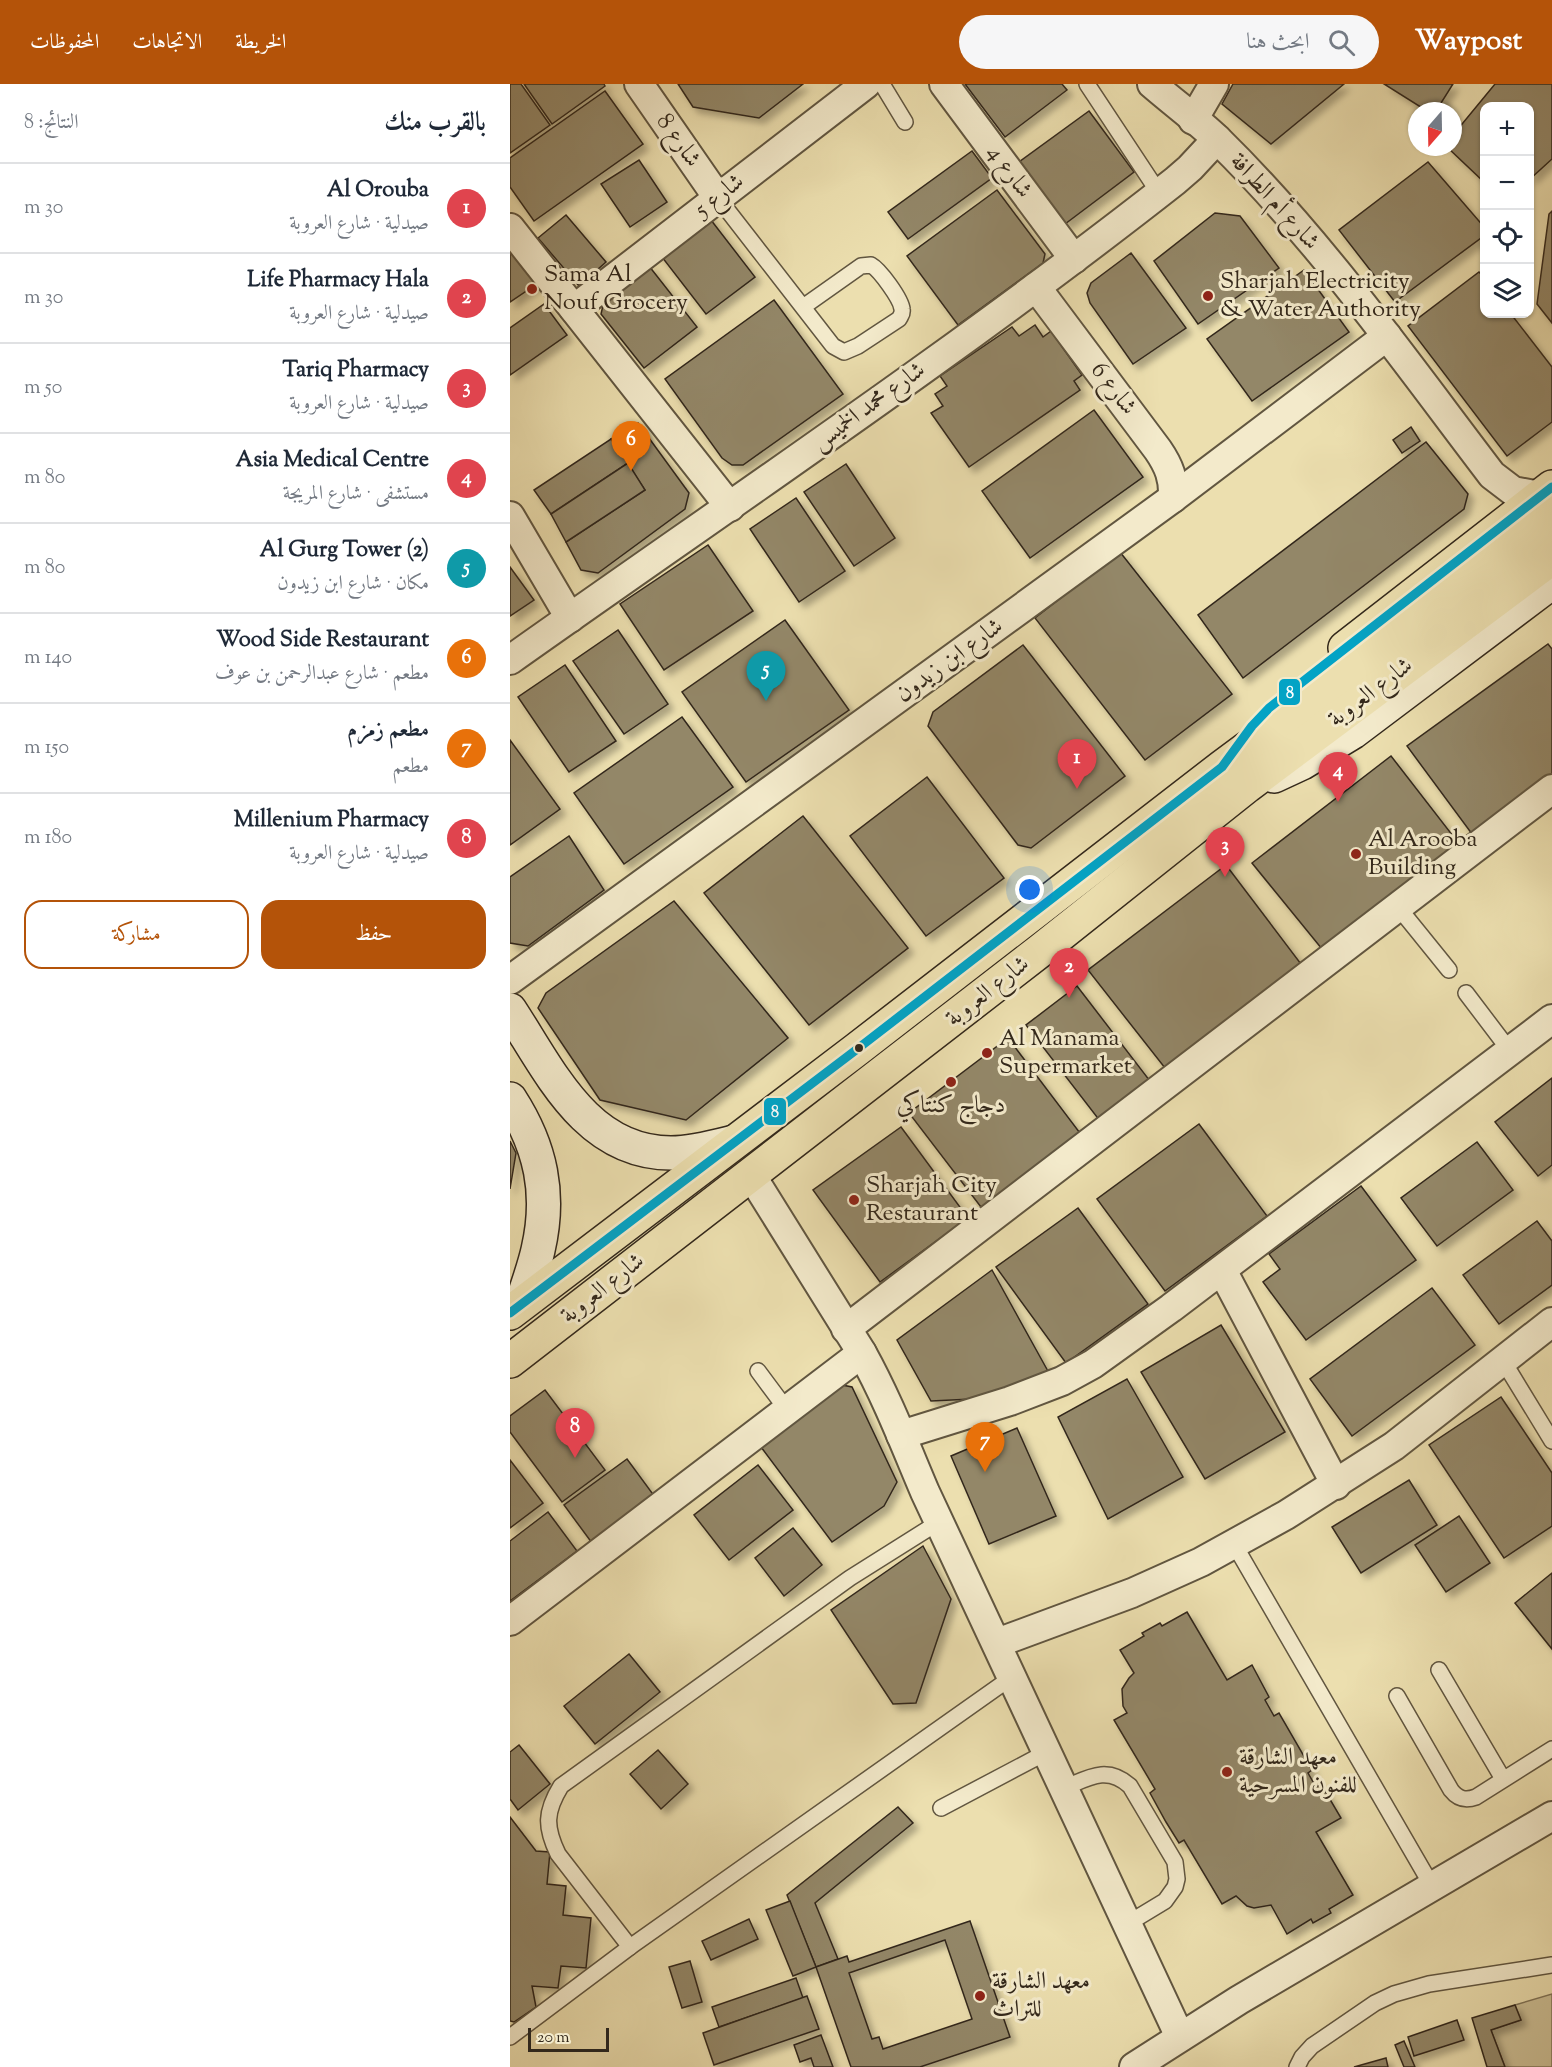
<!DOCTYPE html>
<html lang="ar">
<head>
<meta charset="utf-8">
<style>
	:root { --surface:#fff; --page:#f6f6f7; --text:#1f2937; --muted:#747a83; --line:#e0e1e3; --accent:#b45309 }
	body { margin:0; font-family:"Sorts Mill Goudy",Amiri,serif; background:var(--page); color:var(--text); direction:rtl }
	.controls { position:absolute; right:18px; top:18px; display:grid; overflow:hidden; border-radius:12px; box-shadow:0 2px 4px #0004 }
	.controls button { width:54px; height:54px; display:grid; place-items:center; padding:0; border:0; border-bottom:2px solid var(--line); background:var(--surface); color:var(--text); font:30px sans-serif }
	.compass { position:absolute; left:898px; top:18px; width:54px; height:54px; border-radius:50%; background:var(--surface); box-shadow:0 2px 4px #0004; rotate:200deg }
	.scale { position:absolute; left:18px; bottom:15px; width:81px; box-sizing:border-box; padding-left:6px; border:3px solid #33281b; border-top:0; font-size:16px; line-height:21px; white-space:nowrap; color:#33281b; -webkit-text-stroke:4px #f3eacb; paint-order:stroke }
	.you { position:absolute; left:520px; top:806px; width:21px; height:21px; margin:-15px; border:4px solid #fff; border-radius:50%; background:#1a73e8; box-shadow:0 0 0 9px #1a73e833 }
	.badge { display:grid; place-items:center; width:39px; height:39px; border-radius:50%; background:var(--accent); color:#fff; font-size:20px; font-weight:700 }
	.pin { position:absolute; translate:-50% -50px; filter:drop-shadow(0 2px 3px #0008) }
	.pin::after { content:''; position:absolute; top:32px; width:21px; height:18px; background:inherit; clip-path:polygon(0 0,100% 0,50% 100%) }
	.list { margin:0; padding:0; list-style:none }
	h2 { display:flex; justify-content:space-between; align-items:center; height:78px; margin:0; padding:0 24px; font-size:26px }
	h2 small { font-size:20px; font-weight:400; color:var(--muted) }
	.list li { display:grid; grid-template-columns:39px 1fr auto; gap:18px; align-items:center; box-sizing:border-box; height:90px; padding:0 24px; border-top:2px solid var(--line) }
	.list b { display:block; font-size:22px; white-space:nowrap }
	.list p { margin:0; font-size:20px; white-space:nowrap; color:var(--muted) }
	.list em { font-size:20px; font-style:normal; color:var(--muted) }
	.actions { display:flex; gap:12px; padding:18px 24px }
	.actions a { flex:1; padding:14px 0; border:2px solid var(--accent); border-radius:18px; text-align:center; font-size:21px; color:var(--accent) }
	.actions .main { background:var(--accent); color:#fff }
	.icon { flex:none; width:33px; height:33px; fill:none; stroke:currentColor; stroke-width:2; stroke-linecap:round; stroke-linejoin:round }
	.map { position:relative; flex:none; width:1042px; height:1983px; overflow:hidden; direction:ltr }
	header { display:flex; align-items:center; gap:36px; box-sizing:border-box; height:84px; padding:0 30px; background:var(--accent); color:#fff }
	header strong { font-size:28px }
	nav { display:flex; gap:33px; margin-inline-start:auto; font-size:21px }
	.search { width:420px; height:54px; background:var(--page); display:flex; align-items:center; gap:15px; box-sizing:border-box; padding:0 21px; border-radius:33px; color:var(--muted); font-size:22px }
	main { display:flex }
	aside { flex:1; background:var(--surface) }
	.map>svg:first-child { display:block }
</style>
</head>
<body>
<header>
<strong>Waypost</strong>
<div class="search"><svg class="icon" aria-label="search" viewBox="0 0 24 24"><circle cx="10" cy="10" r="6"/><path d="M15 15l6 6"/></svg>ابحث هنا</div>
<nav><a>الخريطة</a><a>الاتجاهات</a><a>المحفوظات</a></nav>
</header>
<main>
<div class="map">
<svg width="1042" height="1983" viewBox="0 0 1042 1983">
	<defs>
		<filter id="shadow"><feDropShadow dx="5.5" dy="5.5" stdDeviation="3" flood-color="#0004"/></filter>
	</defs>
	<rect width="100%" height="100%" fill="#ecdfaf"/>
	<filter id="stains"><feTurbulence type="fractalNoise" baseFrequency=".00333" numOctaves="4"/><feColorMatrix values="0 0 0 0 .2 0 0 0 0 .09 0 0 0 0 .02 0 0 0 .5 -.17"/></filter>
	<radialGradient id="worn" r=".72"><stop offset=".6" stop-color="#630" stop-opacity="0"/><stop offset="1" stop-color="#630" stop-opacity=".3"/></radialGradient>
	<polygon fill="#cdc096" stroke="#807458" stroke-width="1.5" points="1042,1910 1042,1983 995,1983 981,1946 1011,1936 1005,1921"/>
	<g fill="#938768" stroke="#33281b" stroke-width="1.5" fill-rule="evenodd" filter="url(#shadow)">
		<polygon points="0,0 11,0 40,41 0,69"/>
		<polygon points="14,0 94,0 95,2 42,40"/>
		<polygon points="168,0 293,0 249,34 183,23"/>
		<polygon points="455,0 552,0 557,6 495,53"/>
		<polygon points="723,0 834,0 761,60 712,20"/>
		<polygon points="874,0 943,0 926,27 917,27"/>
		<polygon points="985,0 1042,0 1042,75 1020,95 1020,22 975,22 975,99 937,63 943,63 943,51"/>
		<polygon points="95,7 133,60 24,137 0,103 0,74"/>
		<polygon points="579,27 624,88 555,140 509,78"/>
		<polygon points="462,67 482,94 398,155 378,128"/>
		<polygon points="129,76 157,118 120,143 91,100"/>
		<polygon points="918,78 975,144 975,151 885,218 829,146"/>
		<polygon points="487,106 535,170 533,179 448,241 397,172"/>
		<polygon points="194,127 245,193 196,230 145,164"/>
		<polygon points="1042,127 1042,239 1027,220 1039,130"/>
		<polygon points="705,129 730,132 769,184 688,240 644,177"/>
		<polygon points="56,131 96,178 69,202 28,154"/>
		<polygon points="0,156 31,197 0,218"/>
		<polygon points="621,169 676,244 623,280 580,219 577,209 581,199"/>
		<polygon points="139,182 187,243 134,284 91,230 94,217"/>
		<polygon points="794,186 839,248 742,317 697,255"/>
		<polygon points="969,188 975,194 975,230 1001,230 1042,283 1042,338 997,372 898,242"/>
		<polygon points="264,216 333,310 233,381 222,381 212,374 155,295"/>
		<polygon points="34,220 57,251 0,291 0,244"/>
		<polygon points="525,241 533,253 541,247 572,291 564,297 570,306 459,383 421,329 433,322 425,310 437,302 430,292 502,243 509,252"/>
		<polygon points="584,326 633,393 520,474 472,407"/>
		<polygon points="128,339 179,409 175,425 88,489 71,486 56,458 135,406 101,355"/>
		<polygon points="901,343 910,357 892,369 883,356"/>
		<polygon points="101,355 118,379 41,430 24,406"/>
		<polygon points="916,358 958,410 954,425 733,594 688,531"/>
		<polygon points="118,379 135,406 56,458 41,430"/>
		<polygon points="336,380 385,454 344,482 294,408"/>
		<polygon points="286,414 335,487 289,518 240,445"/>
		<polygon points="198,461 243,527 154,586 110,520"/>
		<polygon points="610,468 722,610 635,676 525,534"/>
		<polygon points="0,483 24,516 0,532"/>
		<polygon points="275,536 339,626 236,698 172,608"/>
		<polygon points="108,546 158,620 114,650 63,577"/>
		<polygon points="1038,560 1042,565 1042,692 962,750 897,662"/>
		<polygon points="513,561 615,692 521,764 508,761 418,642 423,628"/>
		<polygon points="55,581 106,657 59,688 8,613"/>
		<polygon points="172,633 223,703 114,780 64,709"/>
		<polygon points="0,656 50,725 0,761"/>
		<polygon points="881,672 950,761 812,865 742,779"/>
		<polygon points="417,693 494,794 416,852 340,752"/>
		<polygon points="293,732 398,864 299,941 194,809"/>
		<polygon points="59,752 94,806 18,862 0,859 0,793"/>
		<polygon points="716,781 791,880 655,984 578,886"/>
		<polygon points="164,817 278,954 176,1036 90,1016 28,924 36,909"/>
		<polygon points="567,902 640,997 590,1037 516,941"/>
		<polygon points="498,954 573,1053 474,1127 399,1029"/>
		<polygon points="1042,994 1042,1081 1028,1092 985,1038"/>
		<polygon points="689,1040 757,1132 655,1207 587,1115"/>
		<polygon points="391,1043 458,1134 370,1198 303,1106"/>
		<polygon points="0,1057 6,1069 0,1105"/>
		<polygon points="967,1058 1003,1106 927,1162 891,1114"/>
		<polygon points="851,1102 906,1176 796,1256 753,1198 770,1185 759,1170"/>
		<polygon points="568,1124 638,1220 556,1279 486,1183"/>
		<polygon points="1027,1137 1042,1157 1042,1201 989,1240 953,1191"/>
		<polygon points="482,1186 539,1289 462,1315 421,1317 387,1256"/>
		<polygon points="922,1204 965,1261 842,1352 800,1295"/>
		<polygon points="711,1241 775,1348 695,1395 631,1288"/>
		<polygon points="617,1295 673,1393 598,1435 548,1333"/>
		<polygon points="322,1299 342,1303 387,1398 374,1422 322,1458 245,1355"/>
		<polygon points="35,1306 95,1386 52,1418 0,1348 0,1332"/>
		<polygon points="991,1313 1042,1389 1042,1442 994,1474 919,1361"/>
		<polygon points="507,1344 546,1432 479,1460 441,1372"/>
		<polygon points="117,1375 145,1413 82,1459 54,1421"/>
		<polygon points="0,1376 33,1419 0,1444"/>
		<polygon points="248,1381 283,1426 219,1476 184,1431"/>
		<polygon points="899,1396 927,1441 851,1489 822,1443"/>
		<polygon points="38,1428 67,1467 0,1517 0,1457"/>
		<polygon points="949,1432 980,1479 936,1508 905,1461"/>
		<polygon points="283,1444 312,1481 274,1512 245,1474"/>
		<polygon points="413,1462 441,1515 406,1619 383,1620 321,1526"/>
		<polygon points="1042,1489 1042,1565 1005,1519"/>
		<polygon points="677,1528 717,1596 742,1581 759,1613 755,1616 764,1632 769,1629 802,1686 798,1689 806,1703 811,1700 831,1734 806,1748 843,1811 819,1825 821,1829 803,1839 801,1835 777,1850 761,1821 744,1824 737,1822 726,1812 712,1820 674,1756 669,1759 656,1738 640,1709 645,1705 604,1636 617,1629 613,1622 612,1605 619,1594 624,1589 610,1566 634,1552 632,1549 650,1539 652,1542"/>
		<polygon points="119,1570 150,1608 85,1660 54,1622"/>
		<polygon points="9,1661 40,1700 8,1726 0,1715 0,1668"/>
		<polygon points="148,1666 178,1700 151,1725 120,1690"/>
		<polygon points="388,1723 403,1739 305,1819 328,1875 306,1883 277,1811"/>
		<polygon points="0,1733 26,1767 40,1768 37,1800 56,1802 53,1831 81,1834 76,1884 51,1882 48,1904 22,1902 26,1923 4,1938 0,1937"/>
		<polygon points="280,1817 306,1883 283,1892 256,1826"/>
		<polygon points="239,1835 248,1855 201,1876 192,1857"/>
		<path d="M460,1837L500,1953L410,1983H341L306,1883L337,1872L339,1878ZM435,1856L462,1935L373,1965L369,1953L362,1955L339,1889Z"/>
		<polygon points="180,1877 192,1918 172,1924 159,1883"/>
		<polygon points="286,1894 293,1914 209,1943 202,1923"/>
		<polygon points="297,1912 309,1945 204,1981 193,1949"/>
		<polygon points="1005,1921 1011,1936 981,1946 995,1983 977,1983 962,1934"/>
		<polygon points="947,1936 954,1956 904,1972 898,1953"/>
		<polygon points="311,1951 323,1983 304,1983 301,1974 290,1978 284,1961"/>
		<polygon points="894,1957 905,1983 894,1983 885,1961"/>
		<polygon points="876,1974 878,1983 844,1983"/>
	</g>
	<g fill="none" stroke-linecap="round" stroke-linejoin="round">
		<defs>
			<g id="lane">
				<polyline points="372,0 395,38"/>
				<polyline points="577,0 649,109"/>
				<path d="M208,114L323,262L334,268L348,262L389,235C391,231 393,230 392,225C391,215 370,186 361,181L351,182L293,223"/>
				<polyline points="888,823 939,886"/>
				<polyline points="956,909 1000,967"/>
				<polyline points="992,1275 1042,1357"/>
				<polyline points="248,1287 277,1326"/>
				<polyline points="724,1460 922,1802"/>
				<polyline points="929,1586 993,1695"/>
				<path d="M887,1612L941,1706C948,1715 955,1717 966,1713L1042,1665"/>
				<path d="M554,1704C578,1694 597,1681 620,1702L665,1778L667,1795L665,1803L655,1817L617,1840"/>
				<polyline points="431,1724 537,1668"/>
				<path d="M120,1863L48,1770C35,1743 35,1728 51,1702L340,1494L429,1438"/>
				<polyline points="0,1953 120,1863 502,1593"/>
				<polyline points="787,1983 792,1973 802,1962 865,1919 884,1910 919,1900 1042,1881"/>
			</g>
			<g id="street">
				<polyline points="129,0 208,114"/>
				<polyline points="434,0 564,175"/>
				<path d="M642,0C664,19 687,36 708,56C811,157 895,277 982,391L1003,407L1030,412"/>
				<polyline points="683,36 704,0"/>
				<polyline points="0,144 220,423"/>
				<path d="M526,203L648,366C659,382 664,395 663,414"/>
				<polyline points="64,225 356,0"/>
				<polyline points="0,432 60,534"/>
				<path d="M0,576C223,418 450,266 665,97L680,84L707,55"/>
				<polyline points="0,896 663,414 877,252"/>
				<path d="M241,1091L352,1269C377,1314 395,1361 415,1408L670,1953"/>
				<polyline points="712,1186 826,1401"/>
				<polyline points="336,1245 1042,705"/>
				<polyline points="391,1351 500,1317 552,1297 583,1280 661,1224 1042,935"/>
				<polyline points="0,1537 352,1269"/>
				<polyline points="487,1559 622,1509 691,1478 776,1431 884,1362 1042,1238"/>
				<polyline points="624,1983 729,1916 1042,1732"/>
			</g>
			<g id="secondary">
				<polyline points="764,692 792,679 843,648 1042,498"/>
				<path d="M0,926C40,987 76,1069 161,1069C182,1069 204,1063 224,1058"/>
				<path d="M0,1015C31,1063 41,1110 28,1166C24,1184 17,1202 12,1219"/>
			</g>
			<g id="primary">
				<polyline points="835,564 1042,403"/>
				<polyline points="0,1229 346,966 712,683 1042,438"/>
				<polyline points="0,1277 531,866 737,702 1042,474"/>
			</g>
		</defs>
		<use href="#lane" stroke="#615640" stroke-width="18"/>
		<use href="#street" stroke="#615640" stroke-width="32"/>
		<use href="#secondary" stroke="#33281b" stroke-width="36"/>
		<use href="#primary" stroke="#33281b" stroke-width="36"/>
		<use href="#lane" stroke="#f3eacb" stroke-width="15"/>
		<use href="#street" stroke="#f3eacb" stroke-width="28"/>
		<use href="#secondary" stroke="#f3eacb" stroke-width="33"/>
		<use href="#primary" stroke="#ecdfaf" stroke-width="33"/>
		<defs>
			<polyline id="bus-1" points="0,1229 346,966 712,683 742,642 759,624 1042,403"/>
		</defs>
		<use href="#bus-1" stroke="#f3eacb" stroke-width="14"/>
		<use href="#bus-1" stroke="#03a3c5" stroke-width="9"/>
	</g>
	<g fill="#8f2418" stroke="#f3eacb" stroke-width="2">
		<circle cx="22" cy="205" r="6"/>
		<circle cx="698" cy="212" r="6"/>
		<circle cx="846" cy="770" r="6"/>
		<circle cx="477" cy="969" r="6"/>
		<circle cx="441" cy="998" r="6"/>
		<circle cx="344" cy="1116" r="6"/>
		<circle cx="717" cy="1688" r="6"/>
		<circle cx="470" cy="1912" r="6"/>
	</g>
	<circle fill="#33281b" stroke="#f3eacb" stroke-width="2" cx="349" cy="964" r="5"/>
	<g text-anchor="middle" dominant-baseline="central" stroke-width="6" stroke-linejoin="round" paint-order="stroke">
		<g font-size="24" fill="#33281b" stroke="#f3eacb">
			<text transform="translate(168 57) rotate(55)">شارع 8</text>
			<text transform="translate(499 88) rotate(54)">شارع 4</text>
			<text transform="translate(210 112) rotate(-38)">شارع 5</text>
			<text transform="translate(764 118) rotate(48)">شارع أم الطرافة</text>
			<text transform="translate(603 305) rotate(53)">شارع 6</text>
			<text transform="translate(359 323) rotate(-36)">شارع محمد الخميس</text>
			<text transform="translate(440 577) rotate(-36)">شارع ابن زيدون</text>
			<text transform="translate(861 609) rotate(-37)">شارع العروبة</text>
			<text transform="translate(478 908) rotate(-38)">شارع العروبة</text>
			<text transform="translate(93 1205) rotate(-38)">شارع العروبة</text>
		</g>
		<g font-size="24" fill="#33281b" stroke="#f3eacb" text-anchor="start">
			<text x="34" y="191">Sama Al<tspan x="34" dy="28">Nouf Grocery</tspan></text>
			<text x="710" y="198">Sharjah Electricity<tspan x="710" dy="28">&amp; Water Authority</tspan></text>
			<text x="858" y="756">Al Arooba<tspan x="858" dy="28">Building</tspan></text>
			<text x="489" y="955">Al Manama<tspan x="489" dy="28">Supermarket</tspan></text>
			<text x="441" y="1022" text-anchor="middle">دجاج كنتاكي</text>
			<text x="356" y="1102">Sharjah City<tspan x="356" dy="28">Restaurant</tspan></text>
			<text x="729" y="1674">معهد الشارقة<tspan x="729" dy="28">للفنون المسرحية</tspan></text>
			<text x="482" y="1898">معهد الشارقة<tspan x="482" dy="28">للتراث</tspan></text>
		</g>
	</g>
	<g stroke="#f3eacb" stroke-width="2">
		<rect x="768" y="594" width="23" height="28" rx="6" fill="#03a3c5"/>
		<rect x="253" y="1013" width="24" height="29" rx="6" fill="#03a3c5"/>
	</g>
	<g font-size="16" text-anchor="middle" font-weight="bold" fill="#fff">
		<text x="780" y="614">8</text>
		<text x="265" y="1033">8</text>
	</g>
	<rect width="100%" height="100%" filter="url(#stains)"/>
	<rect width="100%" height="100%" fill="url(#worn)"/>
</svg>
<div class="controls">
<button>+</button>
<button>−</button>
<button><svg class="icon" aria-label="locate" viewBox="0 0 24 24"><circle cx="12" cy="12" r="6"/><path d="M12 2v4M12 18v4M2 12h4M18 12h4"/></svg></button>
<button><svg class="icon" aria-label="layers" viewBox="0 0 24 24"><path d="M12 4l9 5-9 5-9-5zM3 14l9 5 9-5"/></svg></button>
</div>
<svg class="compass" viewBox="-18 -18 36 36"><path d="M0-13l5 13h-10z" fill="#e53935"/><path d="M0 13l5-13h-10z" fill="#747a83"/></svg>
<div class="scale">20 m</div>
<div class="you"></div>
<div class="pin badge" style="left:567px;top:705px;background:#e0444e">1</div>
<div class="pin badge" style="left:559px;top:914px;background:#e0444e">2</div>
<div class="pin badge" style="left:715px;top:793px;background:#e0444e">3</div>
<div class="pin badge" style="left:828px;top:718px;background:#e0444e">4</div>
<div class="pin badge" style="left:256px;top:617px;background:#0f9aa8">5</div>
<div class="pin badge" style="left:121px;top:387px;background:#e8710a">6</div>
<div class="pin badge" style="left:475px;top:1388px;background:#e8710a">7</div>
<div class="pin badge" style="left:65px;top:1374px;background:#e0444e">8</div>
</div>
<aside>
<h2>بالقرب منك<small>النتائج: 8</small></h2>
<ul class="list">
<li><span class="badge" style="background:#e0444e">1</span><div><b>Al Orouba</b><p>صيدلية · شارع العروبة</p></div><em>30 m</em></li>
<li><span class="badge" style="background:#e0444e">2</span><div><b>Life Pharmacy Hala</b><p>صيدلية · شارع العروبة</p></div><em>30 m</em></li>
<li><span class="badge" style="background:#e0444e">3</span><div><b>Tariq Pharmacy</b><p>صيدلية · شارع العروبة</p></div><em>50 m</em></li>
<li><span class="badge" style="background:#e0444e">4</span><div><b>Asia Medical Centre</b><p>مستشفى · شارع المريجة</p></div><em>80 m</em></li>
<li><span class="badge" style="background:#0f9aa8">5</span><div><b>Al Gurg Tower (2)</b><p>مكان · شارع ابن زيدون</p></div><em>80 m</em></li>
<li><span class="badge" style="background:#e8710a">6</span><div><b>Wood Side Restaurant</b><p>مطعم · شارع عبدالرحمن بن عوف</p></div><em>140 m</em></li>
<li><span class="badge" style="background:#e8710a">7</span><div><b>مطعم زمزم</b><p>مطعم</p></div><em>150 m</em></li>
<li><span class="badge" style="background:#e0444e">8</span><div><b>Millenium Pharmacy</b><p>صيدلية · شارع العروبة</p></div><em>180 m</em></li>
</ul>
<div class="actions"><a class="main">حفظ</a><a>مشاركة</a></div>
</aside>
</main>
</body>
</html>
